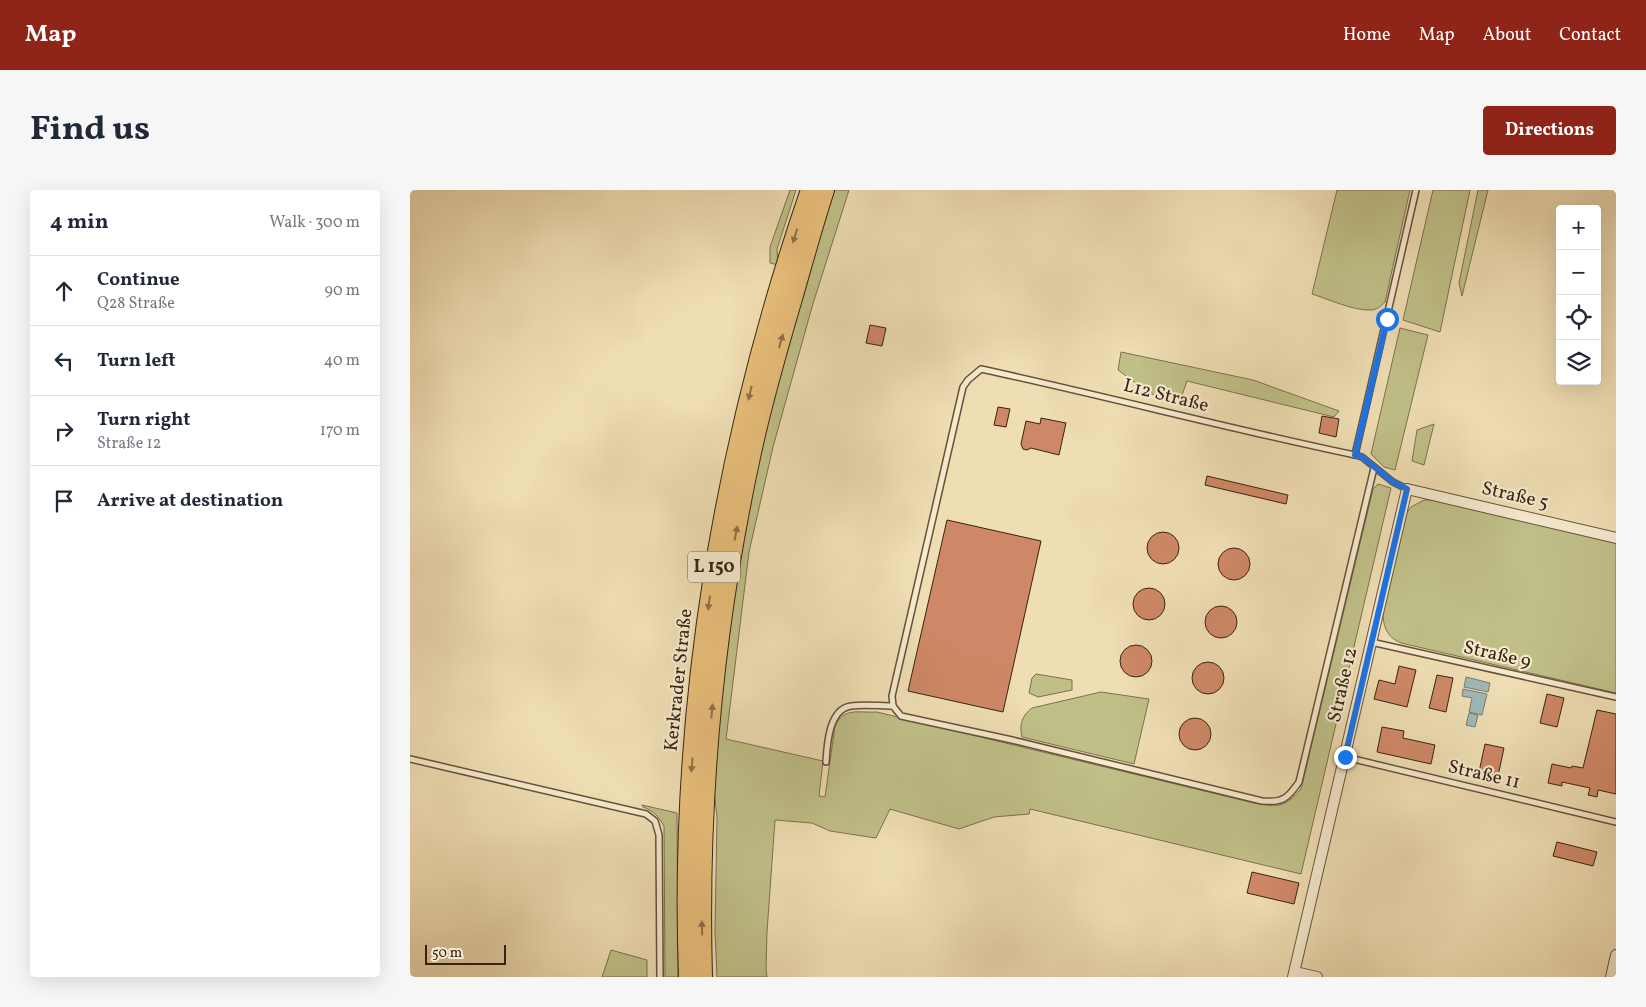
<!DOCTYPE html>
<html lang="en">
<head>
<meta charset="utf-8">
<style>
	:root { --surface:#fff; --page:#f6f6f7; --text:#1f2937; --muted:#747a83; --line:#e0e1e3; --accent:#8f2418 }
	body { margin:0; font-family:Vollkorn,serif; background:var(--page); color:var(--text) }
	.controls { position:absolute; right:15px; top:15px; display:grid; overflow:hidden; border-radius:5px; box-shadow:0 5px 20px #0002 }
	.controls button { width:45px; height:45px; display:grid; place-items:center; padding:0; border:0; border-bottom:1px solid var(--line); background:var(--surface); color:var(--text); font:25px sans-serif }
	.scale { position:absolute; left:15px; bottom:12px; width:81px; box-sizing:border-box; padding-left:5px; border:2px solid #382312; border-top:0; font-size:14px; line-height:18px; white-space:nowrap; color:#382312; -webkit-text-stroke:4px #f5e9ce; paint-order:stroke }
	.stop { position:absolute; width:15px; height:15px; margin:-11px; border:4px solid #1a73e8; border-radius:50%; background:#fff }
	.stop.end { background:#1a73e8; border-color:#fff; box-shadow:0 1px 5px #0008 }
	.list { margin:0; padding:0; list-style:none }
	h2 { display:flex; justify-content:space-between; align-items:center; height:65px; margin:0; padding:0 20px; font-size:21px }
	h2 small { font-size:16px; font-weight:400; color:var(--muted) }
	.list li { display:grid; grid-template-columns:32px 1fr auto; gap:15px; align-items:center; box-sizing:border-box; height:70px; padding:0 20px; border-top:1px solid var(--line) }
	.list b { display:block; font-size:19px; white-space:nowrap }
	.list p { margin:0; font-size:16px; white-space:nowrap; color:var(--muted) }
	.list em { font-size:16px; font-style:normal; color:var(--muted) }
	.icon { flex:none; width:28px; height:28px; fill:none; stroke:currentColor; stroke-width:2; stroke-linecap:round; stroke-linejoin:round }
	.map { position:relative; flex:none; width:1206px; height:787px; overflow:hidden; border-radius:5px }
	header { display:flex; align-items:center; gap:30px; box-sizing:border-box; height:70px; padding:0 25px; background:var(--accent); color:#fff }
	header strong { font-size:24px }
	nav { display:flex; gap:28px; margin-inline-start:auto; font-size:18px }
	.intro { display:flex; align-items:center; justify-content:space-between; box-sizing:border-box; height:120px; padding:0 30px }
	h1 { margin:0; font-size:35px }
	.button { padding:12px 22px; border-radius:5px; background:var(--accent); color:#fff; font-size:18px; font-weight:700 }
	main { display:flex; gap:30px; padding:0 30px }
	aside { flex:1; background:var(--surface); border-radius:5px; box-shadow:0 5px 20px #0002 }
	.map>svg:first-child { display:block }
</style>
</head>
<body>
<header>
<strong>Map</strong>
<nav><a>Home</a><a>Map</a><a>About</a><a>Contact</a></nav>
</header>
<div class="intro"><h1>Find us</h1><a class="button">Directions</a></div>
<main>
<aside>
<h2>4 min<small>Walk · 300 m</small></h2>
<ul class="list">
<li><svg class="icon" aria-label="ahead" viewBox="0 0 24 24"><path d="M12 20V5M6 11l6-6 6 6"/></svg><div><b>Continue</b><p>Q28 Straße</p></div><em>90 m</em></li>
<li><svg class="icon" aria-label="left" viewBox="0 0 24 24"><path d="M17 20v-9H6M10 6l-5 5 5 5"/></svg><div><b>Turn left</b></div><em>40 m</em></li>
<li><svg class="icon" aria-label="right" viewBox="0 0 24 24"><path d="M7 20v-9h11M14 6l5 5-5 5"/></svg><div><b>Turn right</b><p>Straße 12</p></div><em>170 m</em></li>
<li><svg class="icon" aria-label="arrive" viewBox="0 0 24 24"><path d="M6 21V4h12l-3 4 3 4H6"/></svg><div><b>Arrive at destination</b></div></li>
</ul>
</aside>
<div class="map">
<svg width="1206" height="787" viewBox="0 0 1206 787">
	<rect width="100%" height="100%" fill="#efddb3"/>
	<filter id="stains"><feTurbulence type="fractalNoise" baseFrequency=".004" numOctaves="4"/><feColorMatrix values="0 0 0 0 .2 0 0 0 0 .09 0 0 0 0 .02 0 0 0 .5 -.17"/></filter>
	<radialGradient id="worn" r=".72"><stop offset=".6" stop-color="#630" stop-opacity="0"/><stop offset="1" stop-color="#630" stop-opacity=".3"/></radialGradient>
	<g fill="#c0bf88" stroke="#7c714d">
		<polygon points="380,0 386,0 367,59 368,75 360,73 360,57"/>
		<path d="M424,0H439L402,117L363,257L339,362L316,549L413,571L409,606L415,607L425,536C434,517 448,523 467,522L844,613C869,617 874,618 891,599L963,299L968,294L981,298L891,684L620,619L619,624L584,627L549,639L480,619L466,648L420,641L402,633L365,630L357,742L356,780L357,787H307L305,741L307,627L303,591L312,491L323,405L335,336L362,207Z"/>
		<path d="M927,0H1000L975,112C971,116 967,120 961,120C944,121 918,109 902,104Z"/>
		<polygon points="1023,0 1060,0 1030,142 993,130"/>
		<polygon points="1068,0 1078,0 1052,106 1049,93"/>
		<polygon points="990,138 1018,145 985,280 974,277 961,264"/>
		<polygon points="711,162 843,190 929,221 924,227 777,191 771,208 741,204 708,180"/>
		<polygon points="1024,234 1014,275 1002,271 1007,240"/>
		<path d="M1014,310H1023L1206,352V503L991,453C977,447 973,437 973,422L996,324L1001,317Z"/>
		<polygon points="626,484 662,490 662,500 628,507 619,503 622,488"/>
		<path d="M691,502L739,509L724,574L612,547C609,534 612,526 622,518Z"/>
		<path d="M232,615L267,623L268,787H255L254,636C248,626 244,621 233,617Z"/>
		<polygon points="201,760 237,770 237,787 192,787"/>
	</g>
	<g fill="#9eb9b7" stroke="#757d75">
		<polygon points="1056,487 1080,493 1078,502 1054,497"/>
		<polygon points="1053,499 1077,504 1072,525 1059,522 1062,508 1052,506"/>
		<polygon points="1059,523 1068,525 1065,537 1056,535"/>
	</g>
	<g fill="#cf8867" stroke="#382312">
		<polygon points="460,135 476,138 472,156 456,153"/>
		<polygon points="588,217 600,219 596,237 584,235"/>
		<polygon points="912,226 929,229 926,247 909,243"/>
		<polygon points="631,228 656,233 649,265 621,258 617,260 613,259 611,254 616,231 630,234"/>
		<polygon points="797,286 878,305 876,314 795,295"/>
		<polygon points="537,330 631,351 593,522 498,501"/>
		<circle cx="753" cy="358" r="16"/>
		<circle cx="824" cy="374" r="16"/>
		<circle cx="739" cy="414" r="16"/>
		<circle cx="811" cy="432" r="16"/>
		<circle cx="726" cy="471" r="16"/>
		<circle cx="798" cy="488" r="16"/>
		<polygon points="989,476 1006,480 997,517 964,509 969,490 985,494"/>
		<polygon points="1027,485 1043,488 1036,522 1019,518"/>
		<polygon points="1137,504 1154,508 1147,537 1130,533"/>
		<polygon points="1187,520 1206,524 1206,604 1188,600 1187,607 1178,605 1180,598 1152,592 1152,596 1138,593 1142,574 1161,578 1162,576 1173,578"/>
		<circle cx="785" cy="544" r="16"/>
		<polygon points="972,537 994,541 993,548 1025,555 1021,574 967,562"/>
		<polygon points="1075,554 1094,558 1088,586 1069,582"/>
		<polygon points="1147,652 1187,662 1183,676 1143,666"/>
		<polygon points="842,682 889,693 884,714 837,703"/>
	</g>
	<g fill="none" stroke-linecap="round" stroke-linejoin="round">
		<defs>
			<g id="service">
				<polyline points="945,265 1006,0"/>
				<path d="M964,278L889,592C878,608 873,613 852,611L602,550L491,526L483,516L482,506L553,197L558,190L571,179C696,206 820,239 945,265L952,267L983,292L997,299"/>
				<polyline points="961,452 1206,507"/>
				<polyline points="935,567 1206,632"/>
				<polyline points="0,569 236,624 245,631 249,645 250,787"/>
				<path d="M416,572C417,554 419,519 441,516C454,514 470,516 483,516"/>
			</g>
			<g id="minor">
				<polyline points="885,782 907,787"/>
				<polyline points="883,787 997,299 1206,348"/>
				<polyline points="1201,787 1206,765"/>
			</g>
			<g id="trunk">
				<path d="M278,787C268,520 313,252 400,0"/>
				<path d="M293,787C288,613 304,438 341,267C352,215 367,163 382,112C393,74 403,37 415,0"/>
			</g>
		</defs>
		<use href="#service" stroke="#66523a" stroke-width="8"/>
		<use href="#minor" stroke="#66523a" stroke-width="12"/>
		<use href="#trunk" stroke="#382312" stroke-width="20"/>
		<use href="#service" stroke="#f5e9ce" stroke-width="5"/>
		<use href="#minor" stroke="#f5e9ce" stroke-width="10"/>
		<use href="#trunk" stroke="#e8be7a" stroke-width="18"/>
	</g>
	<defs><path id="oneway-solid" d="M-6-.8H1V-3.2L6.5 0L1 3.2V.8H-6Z" transform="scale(1.25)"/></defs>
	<g fill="#907046">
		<use href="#oneway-solid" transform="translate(385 46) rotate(107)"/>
		<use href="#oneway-solid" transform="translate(371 151) rotate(-74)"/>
		<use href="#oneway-solid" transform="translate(340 203) rotate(103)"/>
		<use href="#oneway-solid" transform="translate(326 343) rotate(-79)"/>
		<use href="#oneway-solid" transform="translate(299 413) rotate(98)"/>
		<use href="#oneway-solid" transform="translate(302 521) rotate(-85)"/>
		<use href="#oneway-solid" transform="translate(282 575) rotate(95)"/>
		<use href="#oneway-solid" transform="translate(292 738) rotate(-91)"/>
	</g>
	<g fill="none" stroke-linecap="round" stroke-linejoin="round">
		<polyline stroke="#1a73e8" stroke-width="6" points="935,567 997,299 983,292 952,267 945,265 977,129"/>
	</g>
	<g text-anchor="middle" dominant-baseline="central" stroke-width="4.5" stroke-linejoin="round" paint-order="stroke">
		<rect fill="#f5e9ce" stroke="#715e4a" stroke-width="1" x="278" y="361.5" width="52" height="31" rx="4"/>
		<g font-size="18" font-weight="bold" fill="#382312">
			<text x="304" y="377">L 150</text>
		</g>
		<g font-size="19" fill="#382312" stroke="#f5e9ce">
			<text transform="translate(756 206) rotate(14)">L12 Straße</text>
			<text transform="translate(1105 306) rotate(13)">Straße 5</text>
			<text transform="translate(1087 465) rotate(13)">Straße 9</text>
			<text transform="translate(269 490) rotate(-84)">Kerkrader Straße</text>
			<text transform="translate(933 495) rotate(-77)">Straße 12</text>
			<text transform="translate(1074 585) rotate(13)">Straße 11</text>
		</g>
	</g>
	<rect width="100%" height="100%" filter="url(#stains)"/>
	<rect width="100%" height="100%" fill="url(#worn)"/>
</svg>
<div class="controls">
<button>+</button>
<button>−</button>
<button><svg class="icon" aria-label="locate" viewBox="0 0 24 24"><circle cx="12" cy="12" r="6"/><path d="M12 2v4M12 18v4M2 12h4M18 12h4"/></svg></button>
<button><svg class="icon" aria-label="layers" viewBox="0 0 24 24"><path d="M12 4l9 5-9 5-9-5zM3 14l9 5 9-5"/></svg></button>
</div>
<div class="scale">50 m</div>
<div class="stop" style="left:977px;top:129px"></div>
<div class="stop end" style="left:935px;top:567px"></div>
</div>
</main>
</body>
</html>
